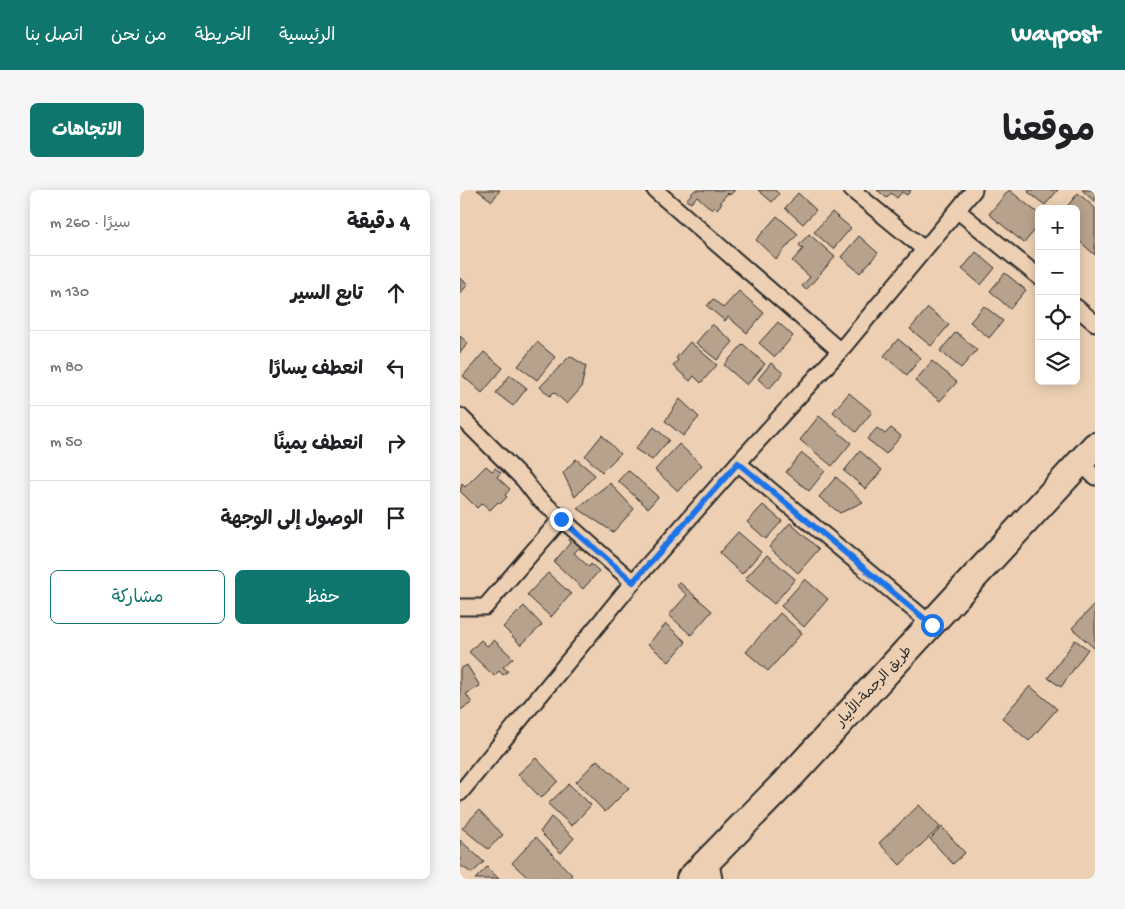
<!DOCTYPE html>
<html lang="ar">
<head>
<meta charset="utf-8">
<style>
	:root { --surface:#fff; --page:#f6f6f6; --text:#202124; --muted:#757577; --line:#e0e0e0; --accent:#0f766e }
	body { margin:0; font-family:"Gochi Hand","Playpen Sans Arabic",sans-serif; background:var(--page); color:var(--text); direction:rtl }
	.controls { position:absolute; right:15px; top:15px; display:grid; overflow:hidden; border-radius:8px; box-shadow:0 2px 12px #0003 }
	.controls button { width:45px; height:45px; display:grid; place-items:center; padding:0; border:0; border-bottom:1px solid var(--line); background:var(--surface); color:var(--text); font:25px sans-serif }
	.stop { position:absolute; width:15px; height:15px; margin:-11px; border:4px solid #1a73e8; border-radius:50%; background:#fff }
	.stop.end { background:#1a73e8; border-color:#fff; box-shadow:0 1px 5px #0008 }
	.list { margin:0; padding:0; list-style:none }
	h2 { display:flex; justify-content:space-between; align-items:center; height:65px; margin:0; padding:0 20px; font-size:21px }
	h2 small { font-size:16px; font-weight:400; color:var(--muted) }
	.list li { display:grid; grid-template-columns:32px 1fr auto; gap:15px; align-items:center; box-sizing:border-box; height:75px; padding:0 20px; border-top:1px solid var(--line) }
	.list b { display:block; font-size:19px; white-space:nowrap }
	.list em { font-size:16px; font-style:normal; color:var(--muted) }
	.actions { display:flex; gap:10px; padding:15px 20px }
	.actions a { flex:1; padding:11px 0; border:1px solid var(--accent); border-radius:8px; text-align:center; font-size:18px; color:var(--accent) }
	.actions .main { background:var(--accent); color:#fff }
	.icon { flex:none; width:28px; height:28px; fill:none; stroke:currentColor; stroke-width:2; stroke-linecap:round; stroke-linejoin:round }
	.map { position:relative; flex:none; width:635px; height:689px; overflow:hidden; direction:ltr; border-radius:8px }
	header { display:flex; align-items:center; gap:30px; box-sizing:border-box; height:70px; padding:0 25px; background:var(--accent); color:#fff }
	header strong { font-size:24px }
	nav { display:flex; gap:28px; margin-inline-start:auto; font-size:18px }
	.intro { display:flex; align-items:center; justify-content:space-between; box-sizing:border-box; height:120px; padding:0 30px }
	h1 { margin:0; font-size:35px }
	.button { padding:12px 22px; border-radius:8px; background:var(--accent); color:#fff; font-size:18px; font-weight:700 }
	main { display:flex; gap:30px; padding:0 30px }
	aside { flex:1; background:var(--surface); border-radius:8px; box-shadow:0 2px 12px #0003 }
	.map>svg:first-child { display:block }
</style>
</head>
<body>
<header>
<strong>Waypost</strong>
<nav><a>الرئيسية</a><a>الخريطة</a><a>من نحن</a><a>اتصل بنا</a></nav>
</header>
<div class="intro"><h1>موقعنا</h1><a class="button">الاتجاهات</a></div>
<main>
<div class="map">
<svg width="635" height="689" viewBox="0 0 635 689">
	<rect width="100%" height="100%" fill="#edd0b3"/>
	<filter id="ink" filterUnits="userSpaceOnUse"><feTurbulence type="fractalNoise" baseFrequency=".02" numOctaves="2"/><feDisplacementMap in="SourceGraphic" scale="10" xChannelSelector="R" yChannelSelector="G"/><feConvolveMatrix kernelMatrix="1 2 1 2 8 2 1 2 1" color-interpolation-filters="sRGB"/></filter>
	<g filter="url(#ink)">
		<g fill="#b7a28e" stroke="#2b2b2b">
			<polygon points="17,0 40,0 32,11"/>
			<polygon points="235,0 275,0 270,5 268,3 260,12 262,13 257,19 255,17 252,20 237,6 231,13 226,10"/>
			<polygon points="298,0 315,0 319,4 312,12"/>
			<polygon points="417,0 451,0 447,5 442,2 437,8 431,3 427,8"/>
			<polygon points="549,0 579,24 579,35 564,53 529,24"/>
			<polygon points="569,0 598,0 585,15 568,2"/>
			<polygon points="622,0 635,0 635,12"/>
			<polygon points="338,3 356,20 343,34 325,18"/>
			<polygon points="618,3 635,18 635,65 616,48 616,19 605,19"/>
			<polygon points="372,22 391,38 373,59 354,42"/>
			<polygon points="317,26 338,44 316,69 296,50"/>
			<polygon points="349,44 375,67 346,100 342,96 350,87 332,71 343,59 339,55"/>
			<polygon points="399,46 418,63 400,83 381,67"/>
			<polygon points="516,62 535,78 521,95 502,79"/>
			<polygon points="545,83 566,100 550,119 530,101"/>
			<polygon points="0,88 8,94 0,104"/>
			<polygon points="279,101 304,123 287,143 268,127 265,131 247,116 253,109 263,118"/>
			<polygon points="524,116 543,131 529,148 510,132"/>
			<polygon points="468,118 489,135 471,156 450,139"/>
			<polygon points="318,132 333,146 315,167 299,153"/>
			<polygon points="252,134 273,152 257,170 236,153"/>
			<polygon points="496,142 517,160 501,178 480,161"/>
			<polygon points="0,146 8,153 0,163"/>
			<polygon points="438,149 461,168 447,185 424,166"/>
			<polygon points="77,152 95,167 77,190 58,176"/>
			<polygon points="230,152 257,175 241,193 234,186 230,191 213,176 218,170 216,168"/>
			<polygon points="283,154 305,174 287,195 264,175"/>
			<polygon points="24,162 43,178 22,203 3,186"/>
			<polygon points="110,166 126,176 121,198 107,214 94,202 90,206 80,197"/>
			<polygon points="472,171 497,192 480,211 455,191"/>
			<polygon points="311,173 323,183 309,199 298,189"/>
			<polygon points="50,185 67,198 53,216 36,203"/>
			<polygon points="389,203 412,222 396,242 373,222"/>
			<polygon points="220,209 239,227 223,246 205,231"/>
			<polygon points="359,226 391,253 372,276 340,250"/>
			<polygon points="194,237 209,250 192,270 175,259"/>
			<polygon points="417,238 425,244 431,238 441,246 426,264 407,249"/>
			<polygon points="142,245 160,264 142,282 125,266"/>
			<polygon points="219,254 242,275 218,301 195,280"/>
			<polygon points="400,261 422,280 406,299 384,281"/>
			<polygon points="342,263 365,281 349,301 326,282"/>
			<polygon points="116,269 135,285 115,307 103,283"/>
			<polygon points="26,276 32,281 35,278 41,283 37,287 50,299 45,305 47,307 40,314 38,312 30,320 22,313 17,318 0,301 2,294 5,297"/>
			<polygon points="168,280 198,307 188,318 158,291"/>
			<polygon points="376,287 403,312 380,323 359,307"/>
			<polygon points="150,293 174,319 153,342 117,318"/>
			<polygon points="303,315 322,331 306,349 287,332"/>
			<polygon points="330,333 359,359 338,383 309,357"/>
			<polygon points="278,342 301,362 282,384 259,363"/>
			<polygon points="114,345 126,355 121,360 119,358 114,363 129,377 131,374 139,381 123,399 94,372 110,353 109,350"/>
			<polygon points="307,365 335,389 314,414 285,389"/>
			<polygon points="88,383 111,404 91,427 67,405"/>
			<polygon points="345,389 368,409 344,437 321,416"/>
			<polygon points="219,392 252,421 231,445 209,425 227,405 216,395"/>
			<polygon points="635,414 635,459 612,438"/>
			<polygon points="64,416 82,435 61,455 43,437"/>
			<polygon points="320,423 342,443 308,481 286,462"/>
			<polygon points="206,434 226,452 209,472 188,454"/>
			<polygon points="21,450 27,456 34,450 53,468 43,477 48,481 43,485 39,481 34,486 9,462"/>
			<polygon points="615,450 628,459 601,497 588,488"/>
			<polygon points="7,475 20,496 6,504 12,513 0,520 0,479"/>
			<polygon points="570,496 597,519 569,551 542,528"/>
			<polygon points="76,568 98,591 81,608 58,584"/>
			<polygon points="137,570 169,598 145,622 116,592"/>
			<polygon points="109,594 131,615 112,636 88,614"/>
			<polygon points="459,615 480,637 440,675 419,653"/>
			<polygon points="19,620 43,645 28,659 2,638"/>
			<polygon points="91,627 114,648 101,663 80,642"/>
			<polygon points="482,637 505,663 493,674 470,649"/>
			<polygon points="76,647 112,685 108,689 69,689 52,673"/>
			<polygon points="0,650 24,672 12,683 1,676 0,677"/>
			<polygon points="27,677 39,689 15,689"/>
		</g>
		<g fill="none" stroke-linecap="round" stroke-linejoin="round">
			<defs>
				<g id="street">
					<polyline points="195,0 380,161"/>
					<polyline points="392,0 464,59"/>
					<polyline points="498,21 579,87"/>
					<polyline points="616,117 635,133"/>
					<polyline points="0,226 64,290 77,307 173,392"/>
					<polyline points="620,272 635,287"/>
					<polyline points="278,273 472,435"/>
					<polyline points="0,417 25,417 101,329"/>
					<polyline points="0,603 173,392 278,273 380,161 514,0"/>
					<polyline points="250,669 254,689"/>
				</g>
				<polyline id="highway" points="230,689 332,585 635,256"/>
			</defs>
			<use href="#street" stroke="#2b2b2b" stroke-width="19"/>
			<use href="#highway" stroke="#2b2b2b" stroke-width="30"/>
			<use href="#street" stroke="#edd0b3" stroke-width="15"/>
			<use href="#highway" stroke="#edd0b3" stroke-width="26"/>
		</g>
	</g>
	<g fill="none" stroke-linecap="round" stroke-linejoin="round" filter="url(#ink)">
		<polyline stroke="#1a73e8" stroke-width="6" points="101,329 173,392 278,273 472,435"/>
	</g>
	<g text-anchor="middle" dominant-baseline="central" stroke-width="4.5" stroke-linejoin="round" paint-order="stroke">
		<g font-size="14" fill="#2b2b2b" stroke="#edd0b3">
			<text transform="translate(415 497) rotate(-47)">طريق الرجمة-الأبيار</text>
		</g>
	</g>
</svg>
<div class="controls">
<button>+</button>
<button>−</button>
<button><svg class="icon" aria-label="locate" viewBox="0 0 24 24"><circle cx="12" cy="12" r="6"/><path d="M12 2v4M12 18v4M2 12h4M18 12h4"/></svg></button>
<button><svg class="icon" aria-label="layers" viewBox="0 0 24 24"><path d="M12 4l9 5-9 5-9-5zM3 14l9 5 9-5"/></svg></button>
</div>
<div class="stop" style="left:472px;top:435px"></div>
<div class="stop end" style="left:101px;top:329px"></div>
</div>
<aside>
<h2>4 دقيقة<small>سيرًا · 260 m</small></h2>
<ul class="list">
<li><svg class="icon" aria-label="ahead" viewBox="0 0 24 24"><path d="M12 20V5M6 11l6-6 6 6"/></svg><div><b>تابع السير</b></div><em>130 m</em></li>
<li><svg class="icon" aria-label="left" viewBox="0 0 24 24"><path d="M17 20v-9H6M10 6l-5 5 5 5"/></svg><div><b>انعطف يسارًا</b></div><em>80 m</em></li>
<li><svg class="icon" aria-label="right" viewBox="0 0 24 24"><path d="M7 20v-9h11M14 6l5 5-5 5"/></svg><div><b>انعطف يمينًا</b></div><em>50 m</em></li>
<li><svg class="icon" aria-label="arrive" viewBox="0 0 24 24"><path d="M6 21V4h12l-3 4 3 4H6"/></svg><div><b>الوصول إلى الوجهة</b></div></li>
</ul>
<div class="actions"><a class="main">حفظ</a><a>مشاركة</a></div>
</aside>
</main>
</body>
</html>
